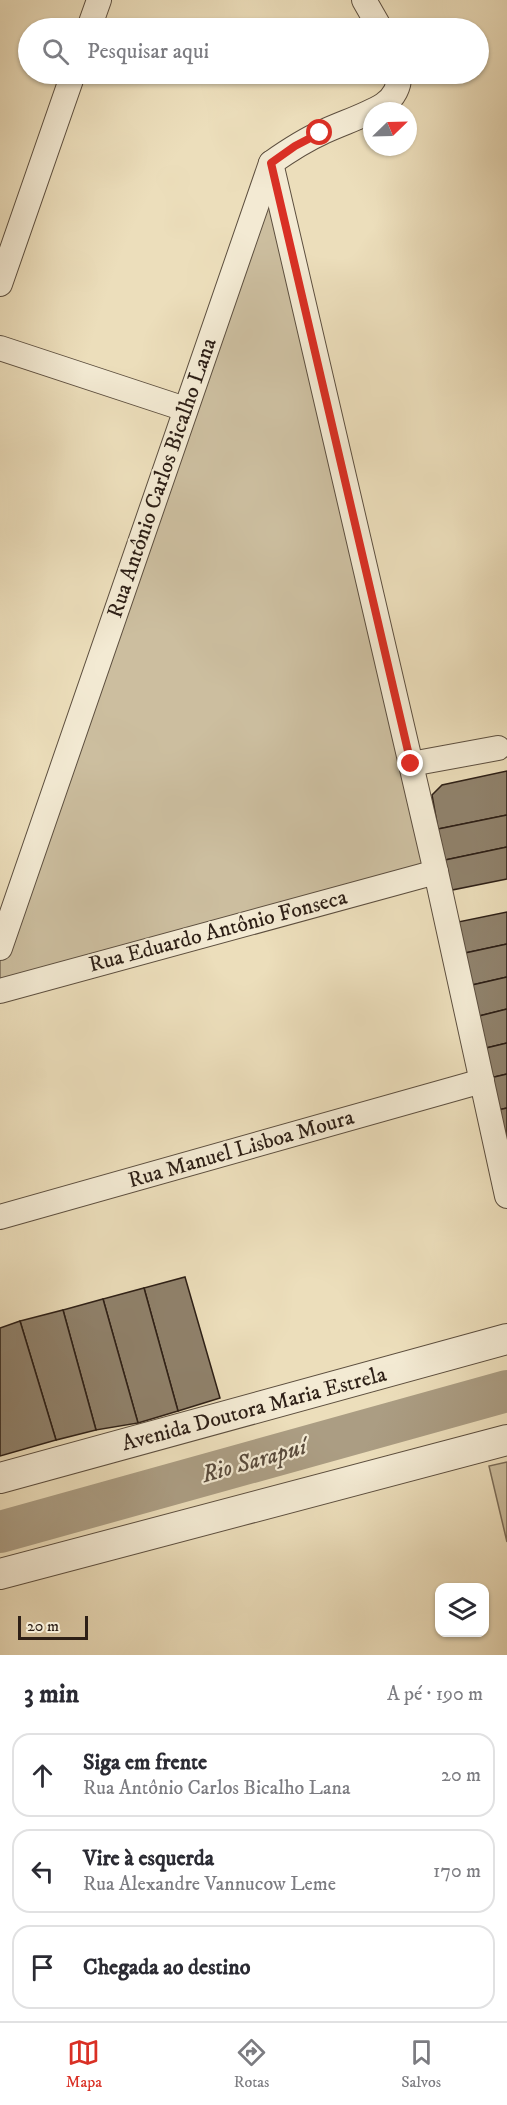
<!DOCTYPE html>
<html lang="pt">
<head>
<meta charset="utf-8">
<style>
	:root { --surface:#fff; --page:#f2f2f3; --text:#2b2b33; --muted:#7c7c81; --line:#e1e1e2; --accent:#d93025 }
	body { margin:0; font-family:"IM FELL DW Pica",serif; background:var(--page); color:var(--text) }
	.controls { position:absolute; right:18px; bottom:18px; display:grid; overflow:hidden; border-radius:12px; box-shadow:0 2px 4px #0004 }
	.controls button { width:54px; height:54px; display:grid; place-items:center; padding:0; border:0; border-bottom:2px solid var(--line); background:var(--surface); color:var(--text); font:30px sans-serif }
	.compass { position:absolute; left:363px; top:102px; width:54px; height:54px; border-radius:50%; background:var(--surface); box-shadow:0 2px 4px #0004; rotate:67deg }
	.scale { position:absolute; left:18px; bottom:15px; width:70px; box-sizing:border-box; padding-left:6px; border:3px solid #2d1f16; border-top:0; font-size:16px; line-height:21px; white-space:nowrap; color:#2d1f16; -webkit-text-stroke:4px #f3ead3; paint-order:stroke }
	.stop { position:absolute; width:18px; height:18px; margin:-14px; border:4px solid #d93025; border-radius:50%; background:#fff }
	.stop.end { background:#d93025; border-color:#fff; box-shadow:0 2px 6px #0008 }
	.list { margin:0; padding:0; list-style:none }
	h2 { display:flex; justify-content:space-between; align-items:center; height:78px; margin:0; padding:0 24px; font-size:26px }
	h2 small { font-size:20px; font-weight:400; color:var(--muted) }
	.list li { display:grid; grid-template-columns:39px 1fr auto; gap:18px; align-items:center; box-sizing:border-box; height:84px; margin:0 12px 12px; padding:0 12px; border:2px solid var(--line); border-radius:18px }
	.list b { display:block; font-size:22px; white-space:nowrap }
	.list p { margin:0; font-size:20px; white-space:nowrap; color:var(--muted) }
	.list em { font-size:20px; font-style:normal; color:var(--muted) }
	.icon { flex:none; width:33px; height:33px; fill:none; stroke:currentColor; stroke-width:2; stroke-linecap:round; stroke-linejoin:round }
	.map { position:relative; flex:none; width:507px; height:1655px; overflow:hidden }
	.search { position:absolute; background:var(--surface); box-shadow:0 2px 4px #0004; left:18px; right:18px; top:18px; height:66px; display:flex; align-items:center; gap:15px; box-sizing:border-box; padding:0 21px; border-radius:33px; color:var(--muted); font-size:22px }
	.sheet { height:366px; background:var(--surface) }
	nav { display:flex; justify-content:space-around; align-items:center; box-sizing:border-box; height:84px; border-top:2px solid var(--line); background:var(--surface); font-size:16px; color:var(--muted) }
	nav a { display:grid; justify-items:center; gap:3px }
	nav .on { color:var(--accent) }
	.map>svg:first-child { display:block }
</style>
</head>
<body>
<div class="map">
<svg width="507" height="1655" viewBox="0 0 507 1655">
	<rect width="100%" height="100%" fill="#ecdebb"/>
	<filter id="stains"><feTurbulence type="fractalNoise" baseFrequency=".00333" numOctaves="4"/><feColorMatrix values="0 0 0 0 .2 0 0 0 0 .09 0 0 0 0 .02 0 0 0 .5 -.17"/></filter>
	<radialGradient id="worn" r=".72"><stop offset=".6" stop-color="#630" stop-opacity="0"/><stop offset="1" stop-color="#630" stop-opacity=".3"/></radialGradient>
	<g fill="#ccbe9f" stroke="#7c6e5a" stroke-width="1.5">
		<polygon points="271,163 436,872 0,991 0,948"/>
		<polygon points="507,1462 507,1542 489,1466"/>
	</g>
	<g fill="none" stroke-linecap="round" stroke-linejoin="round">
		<polyline stroke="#ab9d83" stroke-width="42" points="0,1532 507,1391"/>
	</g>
	<g fill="#90826c" stroke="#2d1f16" stroke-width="1.5">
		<polygon points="507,771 507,815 438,829 432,795 442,785"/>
		<polygon points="507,815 507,847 445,860 438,829"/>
		<polygon points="507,847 507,879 452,890 445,860"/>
		<polygon points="507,912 507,944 465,953 458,922"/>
		<polygon points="507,944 507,977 472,985 465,953"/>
		<polygon points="507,977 507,1009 479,1016 472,985"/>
		<polygon points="507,1009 507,1043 486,1048 479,1016"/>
		<polygon points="507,1043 507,1074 490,1078 486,1048"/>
		<polygon points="507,1074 507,1108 498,1110 490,1078"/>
		<polygon points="507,1108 507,1140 505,1140 498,1110"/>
		<polygon points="185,1277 220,1398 178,1411 144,1288"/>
		<polygon points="144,1288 178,1411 138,1423 103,1299"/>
		<polygon points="103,1299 138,1423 96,1430 63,1310"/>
		<polygon points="63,1310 96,1430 56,1440 20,1321"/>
		<polygon points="20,1321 56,1440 0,1456 0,1328"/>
	</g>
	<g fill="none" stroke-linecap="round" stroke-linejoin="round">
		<defs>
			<g id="minor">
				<polyline points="364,0 380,28"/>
				<polyline points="89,28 99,0"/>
				<polyline points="271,163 436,872 507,1196"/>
				<polyline points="0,284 73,74"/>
				<polyline points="0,348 185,409"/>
				<polyline points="411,764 498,748"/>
				<path d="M0,948L271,163C288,151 305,140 323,132C342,123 365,116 383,105C394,98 400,86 399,74"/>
				<polyline points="0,991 436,872"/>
				<polyline points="0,1217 482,1081"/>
			</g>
			<g id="tertiary">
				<polyline points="0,1478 507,1339"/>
				<polyline points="0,1574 507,1440"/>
			</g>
		</defs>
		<use href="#minor" stroke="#5d4f3f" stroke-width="26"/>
		<use href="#tertiary" stroke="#5d4f3f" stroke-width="32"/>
		<use href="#minor" stroke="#f3ead3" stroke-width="24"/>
		<use href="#tertiary" stroke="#f3ead3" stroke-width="30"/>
	</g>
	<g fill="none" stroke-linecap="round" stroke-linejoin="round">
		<polyline stroke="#d93025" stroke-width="8" points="320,133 295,146 271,163 411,764"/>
	</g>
	<g text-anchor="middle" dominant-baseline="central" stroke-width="4.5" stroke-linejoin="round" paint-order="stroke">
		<g font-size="22" fill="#2d1f16" stroke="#f3ead3">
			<text transform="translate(162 478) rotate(-71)">Rua Antônio Carlos Bicalho Lana</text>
			<text transform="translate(218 931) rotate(-15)">Rua Eduardo Antônio Fonseca</text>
			<text transform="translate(241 1149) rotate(-16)">Rua Manuel Lisboa Moura</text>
			<text transform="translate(254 1409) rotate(-15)">Avenida Doutora Maria Estrela</text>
		</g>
		<g font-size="24" font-style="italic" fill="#594b3c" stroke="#f3ead3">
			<text transform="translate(254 1461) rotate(-16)">Rio Sarapuí</text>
		</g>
	</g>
	<rect width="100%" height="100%" filter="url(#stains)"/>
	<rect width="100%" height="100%" fill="url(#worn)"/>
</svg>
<div class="controls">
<button><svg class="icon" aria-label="layers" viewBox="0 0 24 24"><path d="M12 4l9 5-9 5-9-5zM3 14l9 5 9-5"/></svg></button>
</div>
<svg class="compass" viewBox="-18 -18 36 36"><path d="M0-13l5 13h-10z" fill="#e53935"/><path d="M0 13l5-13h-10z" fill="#7c7c81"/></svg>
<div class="scale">20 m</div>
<div class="stop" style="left:320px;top:133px"></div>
<div class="stop end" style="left:411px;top:764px"></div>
<div class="search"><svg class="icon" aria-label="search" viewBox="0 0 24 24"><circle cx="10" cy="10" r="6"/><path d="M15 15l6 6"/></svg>Pesquisar aqui</div>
</div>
<section class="sheet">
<h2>3 min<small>A pé · 190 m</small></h2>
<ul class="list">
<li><svg class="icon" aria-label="ahead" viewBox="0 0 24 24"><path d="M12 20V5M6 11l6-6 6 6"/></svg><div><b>Siga em frente</b><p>Rua Antônio Carlos Bicalho Lana</p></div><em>20 m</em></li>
<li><svg class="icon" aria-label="left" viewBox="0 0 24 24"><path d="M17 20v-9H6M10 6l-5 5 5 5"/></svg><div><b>Vire à esquerda</b><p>Rua Alexandre Vannucow Leme</p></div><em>170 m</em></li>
<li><svg class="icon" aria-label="arrive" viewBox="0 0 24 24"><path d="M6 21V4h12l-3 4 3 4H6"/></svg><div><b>Chegada ao destino</b></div></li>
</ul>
</section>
<nav>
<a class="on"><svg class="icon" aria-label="map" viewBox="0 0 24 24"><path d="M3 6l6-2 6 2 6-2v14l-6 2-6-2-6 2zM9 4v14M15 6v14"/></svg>Mapa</a>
<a><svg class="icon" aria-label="directions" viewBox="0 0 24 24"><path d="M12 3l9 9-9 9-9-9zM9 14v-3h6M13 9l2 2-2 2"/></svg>Rotas</a>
<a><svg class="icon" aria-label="saved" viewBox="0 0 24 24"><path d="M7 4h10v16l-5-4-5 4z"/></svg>Salvos</a>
</nav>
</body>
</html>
